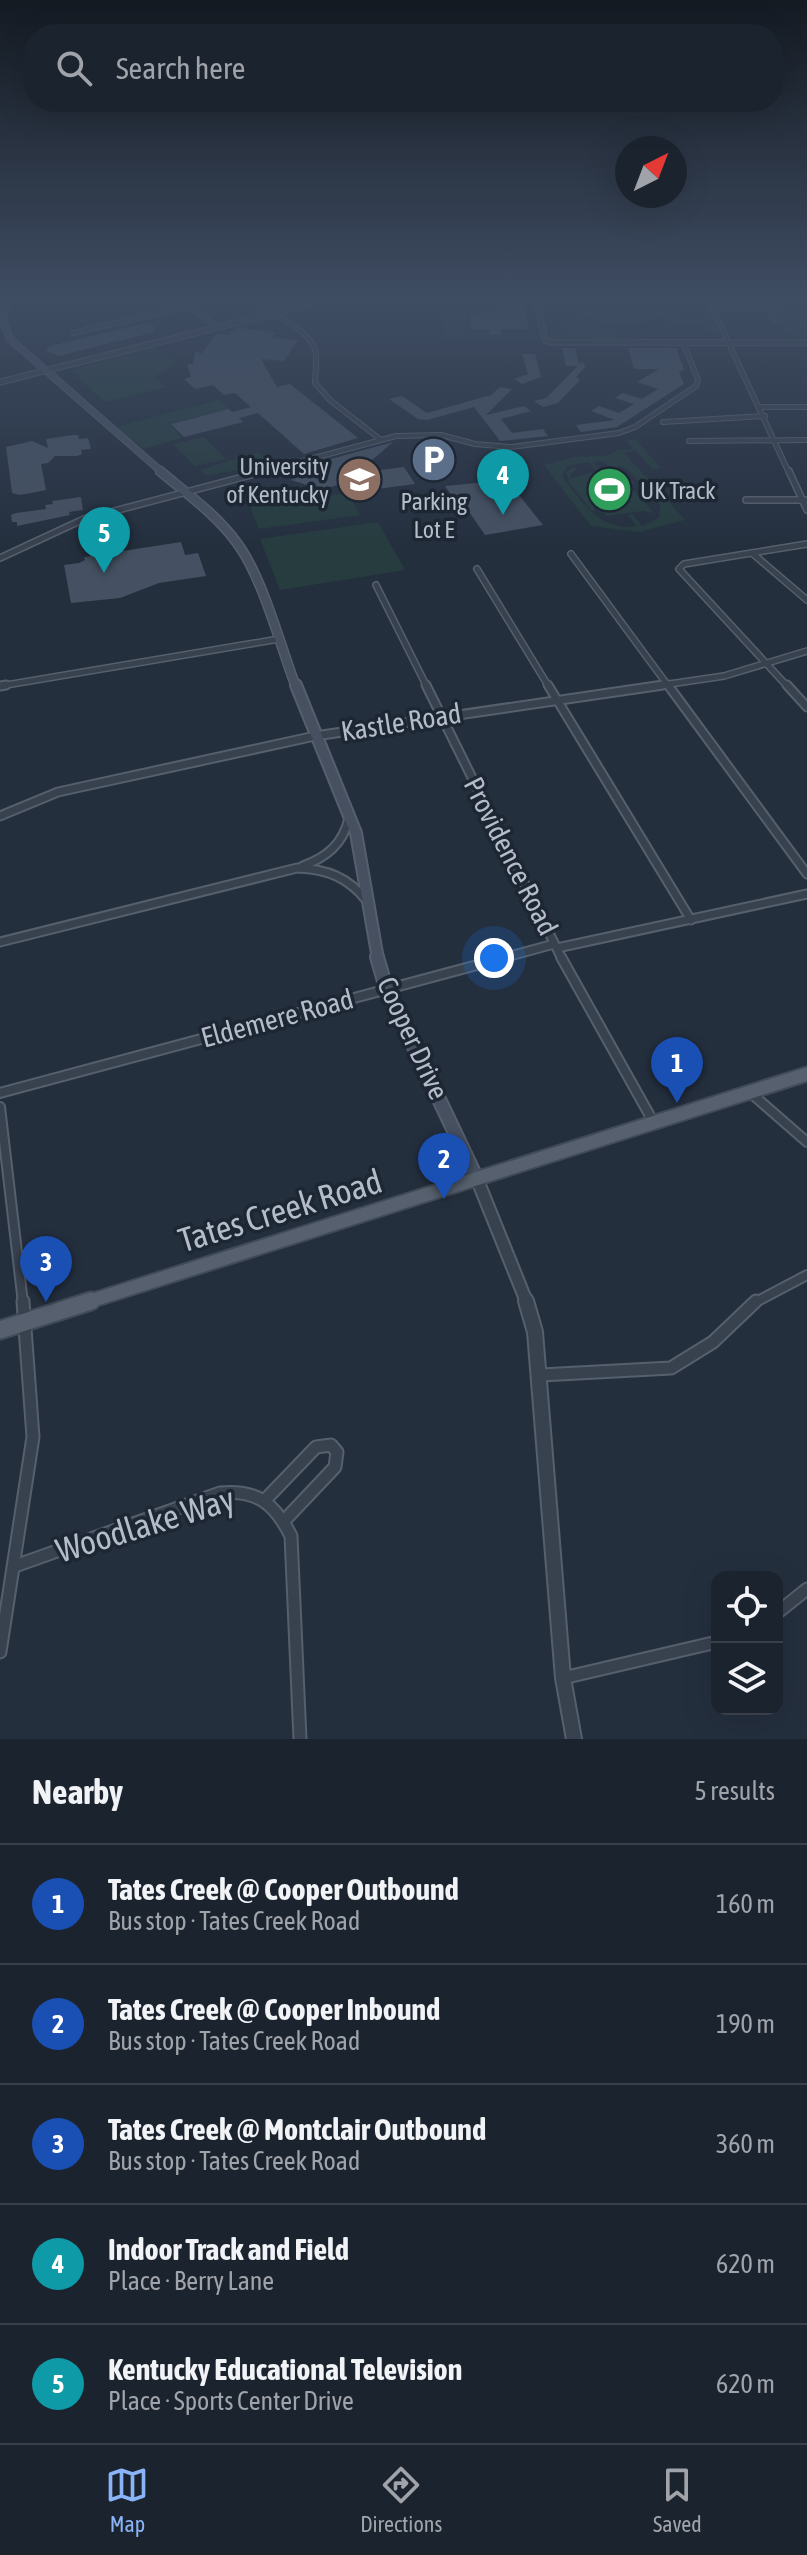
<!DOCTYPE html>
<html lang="en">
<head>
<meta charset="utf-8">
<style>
	:root { --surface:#1b232e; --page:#282f3a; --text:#f1f3f6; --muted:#a0a4aa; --line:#39404a; --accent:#8ab4f8 }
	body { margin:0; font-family:"Asap Condensed",sans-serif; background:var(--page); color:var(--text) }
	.controls { position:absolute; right:24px; bottom:24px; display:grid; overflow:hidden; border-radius:16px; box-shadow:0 8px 32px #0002 }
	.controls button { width:72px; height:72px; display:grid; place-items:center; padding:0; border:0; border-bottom:2px solid var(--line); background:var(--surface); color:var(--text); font:40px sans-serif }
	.compass { position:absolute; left:615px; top:136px; width:72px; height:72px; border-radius:50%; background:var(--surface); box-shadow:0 8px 32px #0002; rotate:42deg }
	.you { position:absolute; left:494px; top:958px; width:28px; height:28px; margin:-20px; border:6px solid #fff; border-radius:50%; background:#1a73e8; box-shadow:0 0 0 12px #1a73e833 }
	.badge { display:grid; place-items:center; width:52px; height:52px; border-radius:50%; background:var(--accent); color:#fff; font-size:26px; font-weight:700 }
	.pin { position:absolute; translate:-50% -66px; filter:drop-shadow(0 2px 4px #0008) }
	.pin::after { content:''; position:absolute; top:42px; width:28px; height:24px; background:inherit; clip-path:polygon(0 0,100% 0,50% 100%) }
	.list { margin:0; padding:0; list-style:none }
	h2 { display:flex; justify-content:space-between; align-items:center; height:104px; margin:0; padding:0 32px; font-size:34px }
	h2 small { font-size:26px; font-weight:400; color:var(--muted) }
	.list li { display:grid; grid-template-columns:52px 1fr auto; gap:24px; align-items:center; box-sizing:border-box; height:120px; padding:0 32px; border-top:2px solid var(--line) }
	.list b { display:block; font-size:30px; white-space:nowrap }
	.list p { margin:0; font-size:26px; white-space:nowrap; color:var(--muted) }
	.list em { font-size:26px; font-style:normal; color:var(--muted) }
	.icon { flex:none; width:44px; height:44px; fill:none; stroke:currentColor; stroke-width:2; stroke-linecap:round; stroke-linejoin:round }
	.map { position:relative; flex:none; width:807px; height:1739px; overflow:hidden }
	.search { position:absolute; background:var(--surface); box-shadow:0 8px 32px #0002; left:24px; right:24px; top:24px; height:88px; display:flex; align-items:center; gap:20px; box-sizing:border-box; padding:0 28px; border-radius:32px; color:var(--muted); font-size:30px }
	.sheet { height:704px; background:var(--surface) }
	nav { display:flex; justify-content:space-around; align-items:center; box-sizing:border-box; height:112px; border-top:2px solid var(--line); background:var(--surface); font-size:22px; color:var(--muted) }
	nav a { display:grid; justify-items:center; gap:4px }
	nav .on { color:var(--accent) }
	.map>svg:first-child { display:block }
</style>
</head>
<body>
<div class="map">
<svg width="807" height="1739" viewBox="0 0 807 1739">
	<rect width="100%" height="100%" fill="#242f3e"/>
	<g fill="#263c3f" fill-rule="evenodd">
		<path d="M589,303C613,303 638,301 656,319L618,327L604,325L584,313L583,306Z"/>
		<polygon points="655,303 673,303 680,319 709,320 705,310 708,309 721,337 700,328 702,323 697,323 696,326 664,327 661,322 667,322 655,311 662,308"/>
		<polygon points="779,305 799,305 807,316 807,339 789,339 772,310 780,309"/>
		<polygon points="466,311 468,320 463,322 467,332 488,331 489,336 533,336 534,339 445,339 442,313"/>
		<polygon points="577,313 584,318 581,326 575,329 591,326 617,329 617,339 552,338 550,331 574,329 560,328 559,326 579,326"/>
		<polygon points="154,347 176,363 154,377 166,387 105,402 71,370"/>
		<polygon points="219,400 229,409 171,423 166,419 182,438 143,449 116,427"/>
		<polygon points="204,437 226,459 195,466 173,444"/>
		<path d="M635,439L661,468L653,469L635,450L624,453L685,520L639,532L591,526L544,465L575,457L606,456L618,450L633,449L627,441ZM607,461L604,462C607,466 613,468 619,467L618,464L628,470L642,485L637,486L640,490L646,489L660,505L659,518L642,526L632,514L628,515L637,526C601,532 584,504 564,479L563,474L568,466L589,462L596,471L572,478L570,475L577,469L575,467L565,472L569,479L567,480L592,511L595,510L592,501L607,516L643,511L654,513L629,485L634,484L631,480L626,481L619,470L600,471L593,462Z"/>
		<path d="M258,452L271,464C248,470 231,470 208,476L200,470Z"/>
		<polygon points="348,493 360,515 259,529 250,507"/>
		<polygon points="378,522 405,570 280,590 260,539"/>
	</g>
	<g fill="#455162">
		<polygon points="497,303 523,303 529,329 501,329 502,335 490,335 489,330 472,330 470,314 498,311"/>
		<polygon points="147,323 155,327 154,332 59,356 46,351 50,346"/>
		<polygon points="247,325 244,329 276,332 272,338 298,340 284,361 261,359 277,387 290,384 358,438 304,454 258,413 239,418 243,422 184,437 171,424 229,409 232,412 251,407 235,393 224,395 213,385 195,389 184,379 191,377 187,364 193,364 195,352 202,353 216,334 230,335 234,329"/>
		<polygon points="562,348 575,348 579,365 582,362 586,366 576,377 580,380 558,403 543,407 534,401 546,398 578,366 566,366"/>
		<polygon points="628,348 676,348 684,370 679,372 684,384 617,427 581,432 576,425 615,420 591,411 599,406 619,413 634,404 615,398 623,393 642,399 658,389 637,382 659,369 634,369"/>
		<polygon points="522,354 535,354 541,377 522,384 514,379 528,374"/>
		<polygon points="500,387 512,389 486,415 524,406 531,411 501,419 512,433 543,429 548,436 500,441 474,407 427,420 418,419 389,399 402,396 427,413 491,395"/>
		<polygon points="73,435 78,435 79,439 88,438 91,449 81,450 82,454 77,456 55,456 48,463 41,464 46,490 20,495 12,493 6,447 32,441 48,448 46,439"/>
		<polygon points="393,442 357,473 404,467 415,484 362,491 337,485 323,490 291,480 295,477 294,473 304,469 323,474 317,467 327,460"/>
		<polygon points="507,480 543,525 485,535 463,503 458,504 445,486"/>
		<polygon points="81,497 83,510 69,512 70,515 17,526 17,522 12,522 11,515 16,513 46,509 45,505 53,504 52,501"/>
		<polygon points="181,542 185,555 198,553 206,576 159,583 120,598 71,603 64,565 79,563 85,560 84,557"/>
	</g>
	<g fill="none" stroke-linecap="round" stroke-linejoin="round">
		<defs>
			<g id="minor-far4">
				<path d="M255,303C272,314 302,326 313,345C319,355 315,371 315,383L330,400L381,440"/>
				<polyline points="710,303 789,473"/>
				<polyline points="764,303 774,320"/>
				<polyline points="186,304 217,327"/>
				<polyline points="713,309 773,309 777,306 775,303"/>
				<polyline points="74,333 199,303"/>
				<polyline points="760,407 807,407"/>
				<polyline points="663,422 765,416"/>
				<polyline points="689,441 807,440"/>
				<polyline points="258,473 396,436 441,435 475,444 511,447 619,433 635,427 696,386 698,380 683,342"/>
			</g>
			<g id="minor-far3">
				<polyline points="789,471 807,510"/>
				<polyline points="746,500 805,500"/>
				<polyline points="752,553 807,600"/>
				<polyline points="571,554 669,687"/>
				<polyline points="0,558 84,519 266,471"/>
				<polyline points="477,569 549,687"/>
				<polyline points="376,585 427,687"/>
				<polyline points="0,686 279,639"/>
				<polyline points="649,687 724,676 807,651"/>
				<polyline points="788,687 679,569 684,564 807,544"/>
			</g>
			<g id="minor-far2">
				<polyline points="426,685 562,959"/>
				<polyline points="548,685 691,920"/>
				<polyline points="668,685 807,874"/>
				<polyline points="787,685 807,707"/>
				<polyline points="0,686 6,685"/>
				<polyline points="0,816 58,792 315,736 663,685"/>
				<path d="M303,866C327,857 343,844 349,818"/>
				<path d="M0,942L297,868C327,869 348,877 367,901"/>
				<polyline points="557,948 807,894"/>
				<polyline points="499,959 554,944"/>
			</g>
			<g id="minor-far1">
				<polyline points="561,957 654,1123"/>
				<polyline points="0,1093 507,957"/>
				<polyline points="752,1094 807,1142"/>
				<polyline points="0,1107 23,1303"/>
				<polyline points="754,1303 807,1275"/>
			</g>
			<g id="minor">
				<polyline points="541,1375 671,1368 713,1342 756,1301"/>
				<polyline points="266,1499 316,1447 331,1445 337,1452 335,1467 284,1521"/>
				<path d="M15,1566L220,1493C257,1489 275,1504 291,1536L300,1739"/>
				<polyline points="777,1613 807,1589"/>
				<polyline points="0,1652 33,1437 23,1301"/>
				<polyline points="563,1678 717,1642"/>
			</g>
			<g id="tertiary-far2">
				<polyline points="536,303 545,340 551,342 807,343"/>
				<polyline points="0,382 314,303"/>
			</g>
			<polyline id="tertiary-far1" points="477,1179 527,1303"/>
			<polyline id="tertiary" points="526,1301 535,1332 563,1678 574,1739"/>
			<polyline id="secondary-far3" points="7,303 3,321 10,339 163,473"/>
			<path id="secondary-far2" d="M160,471C186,493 217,515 237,543C263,578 280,645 296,687"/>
			<polyline id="secondary-far1" points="296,685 356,833 378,959"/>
			<polyline id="secondary" points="377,957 386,988 477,1179"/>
			<polyline id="primary-far1" points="84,1303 807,1074"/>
			<polyline id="primary" points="0,1330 91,1301"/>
		</defs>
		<use href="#minor-far4" stroke="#565f6c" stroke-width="6"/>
		<use href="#minor-far3" stroke="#565f6c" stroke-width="8"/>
		<use href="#minor-far2" stroke="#565f6c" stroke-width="11"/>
		<use href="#minor-far1" stroke="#565f6c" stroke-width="12"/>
		<use href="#minor" stroke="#565f6c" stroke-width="15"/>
		<use href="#tertiary-far2" stroke="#565f6c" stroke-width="7"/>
		<use href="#tertiary-far1" stroke="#565f6c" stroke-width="15"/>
		<use href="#tertiary" stroke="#565f6c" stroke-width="18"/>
		<use href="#secondary-far3" stroke="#565f6c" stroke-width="8"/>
		<use href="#secondary-far2" stroke="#565f6c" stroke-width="11"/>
		<use href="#secondary-far1" stroke="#565f6c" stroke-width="14"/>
		<use href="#secondary" stroke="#565f6c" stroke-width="16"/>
		<use href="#primary-far1" stroke="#414a57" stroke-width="17"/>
		<use href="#primary" stroke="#414a57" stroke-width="21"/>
		<use href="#minor-far4" stroke="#38414e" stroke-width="4"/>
		<use href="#minor-far3" stroke="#38414e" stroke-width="5"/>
		<use href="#minor-far2" stroke="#38414e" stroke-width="7"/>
		<use href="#minor-far1" stroke="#38414e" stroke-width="8"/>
		<use href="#minor" stroke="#38414e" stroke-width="11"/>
		<use href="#tertiary-far2" stroke="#38414e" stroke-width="5"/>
		<use href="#tertiary-far1" stroke="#38414e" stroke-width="11"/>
		<use href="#tertiary" stroke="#38414e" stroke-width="14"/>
		<use href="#secondary-far3" stroke="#465061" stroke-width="6"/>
		<use href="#secondary-far2" stroke="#465061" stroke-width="8"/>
		<use href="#secondary-far1" stroke="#465061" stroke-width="10"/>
		<use href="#secondary" stroke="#465061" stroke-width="12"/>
		<use href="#primary-far1" stroke="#56606e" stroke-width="13"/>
		<use href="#primary" stroke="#56606e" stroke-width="17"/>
	</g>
	<linearGradient id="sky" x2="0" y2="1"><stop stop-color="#141a22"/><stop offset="0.55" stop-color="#3f4d63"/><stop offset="1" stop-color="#3f4d63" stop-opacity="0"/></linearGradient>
	<rect width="807" height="546" fill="url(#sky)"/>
	<defs>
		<symbol id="parking-disc" viewBox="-11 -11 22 22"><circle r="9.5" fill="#5c6f8a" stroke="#1d2633"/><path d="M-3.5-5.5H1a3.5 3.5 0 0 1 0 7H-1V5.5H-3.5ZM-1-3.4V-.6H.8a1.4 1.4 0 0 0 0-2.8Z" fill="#fff"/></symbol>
		<symbol id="university-disc" viewBox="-11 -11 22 22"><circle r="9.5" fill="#8d6e63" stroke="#1d2633"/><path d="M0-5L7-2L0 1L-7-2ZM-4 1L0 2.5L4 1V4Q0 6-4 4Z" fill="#fff"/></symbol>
		<symbol id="stadium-disc" viewBox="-11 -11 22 22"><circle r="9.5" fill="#2e9e5b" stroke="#1d2633"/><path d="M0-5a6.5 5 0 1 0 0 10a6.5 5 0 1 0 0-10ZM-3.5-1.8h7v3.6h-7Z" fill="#fff"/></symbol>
	</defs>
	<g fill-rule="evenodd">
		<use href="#parking-disc" x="408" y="434" width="51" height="51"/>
		<use href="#university-disc" x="334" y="454" width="51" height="51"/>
		<use href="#stadium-disc" x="584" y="464" width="51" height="51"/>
	</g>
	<g text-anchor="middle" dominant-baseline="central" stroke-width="7" stroke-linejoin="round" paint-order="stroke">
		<g font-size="24" fill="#b4bcc9" stroke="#1d2633" text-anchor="end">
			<text x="329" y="466">University<tspan x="329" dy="28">of Kentucky</tspan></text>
			<text x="640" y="490" text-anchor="start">UK Track</text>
			<text x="434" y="501" text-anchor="middle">Parking<tspan x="434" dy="28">Lot E</tspan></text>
		</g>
		<g font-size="28" fill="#b4bcc9" stroke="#1d2633">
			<text transform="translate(401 722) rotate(-9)">Kastle Road</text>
			<text transform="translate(511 856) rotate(63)">Providence Road</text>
			<text transform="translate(277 1018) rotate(-15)">Eldemere Road</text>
			<text transform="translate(413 1038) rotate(65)">Cooper Drive</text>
		</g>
		<g font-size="34" fill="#b4bcc9" stroke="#1d2633">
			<text transform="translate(280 1210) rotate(-17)">Tates Creek Road</text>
			<text transform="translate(145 1524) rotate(-17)">Woodlake Way</text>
		</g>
	</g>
</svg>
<div class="controls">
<button><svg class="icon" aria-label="locate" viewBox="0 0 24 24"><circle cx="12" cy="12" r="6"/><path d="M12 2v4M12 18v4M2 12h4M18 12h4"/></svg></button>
<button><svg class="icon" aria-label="layers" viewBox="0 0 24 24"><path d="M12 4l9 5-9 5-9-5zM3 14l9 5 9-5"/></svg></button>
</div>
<svg class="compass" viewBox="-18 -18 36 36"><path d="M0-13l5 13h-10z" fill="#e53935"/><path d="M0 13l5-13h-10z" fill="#a0a4aa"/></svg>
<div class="you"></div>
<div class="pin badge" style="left:677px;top:1103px;background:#1a4fb4">1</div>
<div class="pin badge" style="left:444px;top:1199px;background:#1a4fb4">2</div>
<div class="pin badge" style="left:46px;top:1302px;background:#1a4fb4">3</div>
<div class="pin badge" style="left:503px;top:515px;background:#0f9aa8">4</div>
<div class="pin badge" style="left:104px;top:573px;background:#0f9aa8">5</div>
<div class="search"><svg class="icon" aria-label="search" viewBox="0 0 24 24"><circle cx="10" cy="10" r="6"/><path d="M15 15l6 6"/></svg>Search here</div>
</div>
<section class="sheet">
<h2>Nearby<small>5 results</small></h2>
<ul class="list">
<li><span class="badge" style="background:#1a4fb4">1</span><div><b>Tates Creek @ Cooper Outbound</b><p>Bus stop · Tates Creek Road</p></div><em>160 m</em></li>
<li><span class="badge" style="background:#1a4fb4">2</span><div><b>Tates Creek @ Cooper Inbound</b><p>Bus stop · Tates Creek Road</p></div><em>190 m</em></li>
<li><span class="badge" style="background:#1a4fb4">3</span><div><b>Tates Creek @ Montclair Outbound</b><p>Bus stop · Tates Creek Road</p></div><em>360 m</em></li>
<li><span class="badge" style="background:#0f9aa8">4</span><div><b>Indoor Track and Field</b><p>Place · Berry Lane</p></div><em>620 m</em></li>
<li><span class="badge" style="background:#0f9aa8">5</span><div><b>Kentucky Educational Television</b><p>Place · Sports Center Drive</p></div><em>620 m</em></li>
</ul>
</section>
<nav>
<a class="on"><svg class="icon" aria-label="map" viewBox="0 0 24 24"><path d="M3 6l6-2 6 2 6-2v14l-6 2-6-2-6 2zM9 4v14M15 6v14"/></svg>Map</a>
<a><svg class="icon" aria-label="directions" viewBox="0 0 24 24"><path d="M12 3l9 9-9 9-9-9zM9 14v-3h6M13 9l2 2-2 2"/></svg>Directions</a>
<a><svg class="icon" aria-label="saved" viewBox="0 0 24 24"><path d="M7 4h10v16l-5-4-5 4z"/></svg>Saved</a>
</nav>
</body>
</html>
